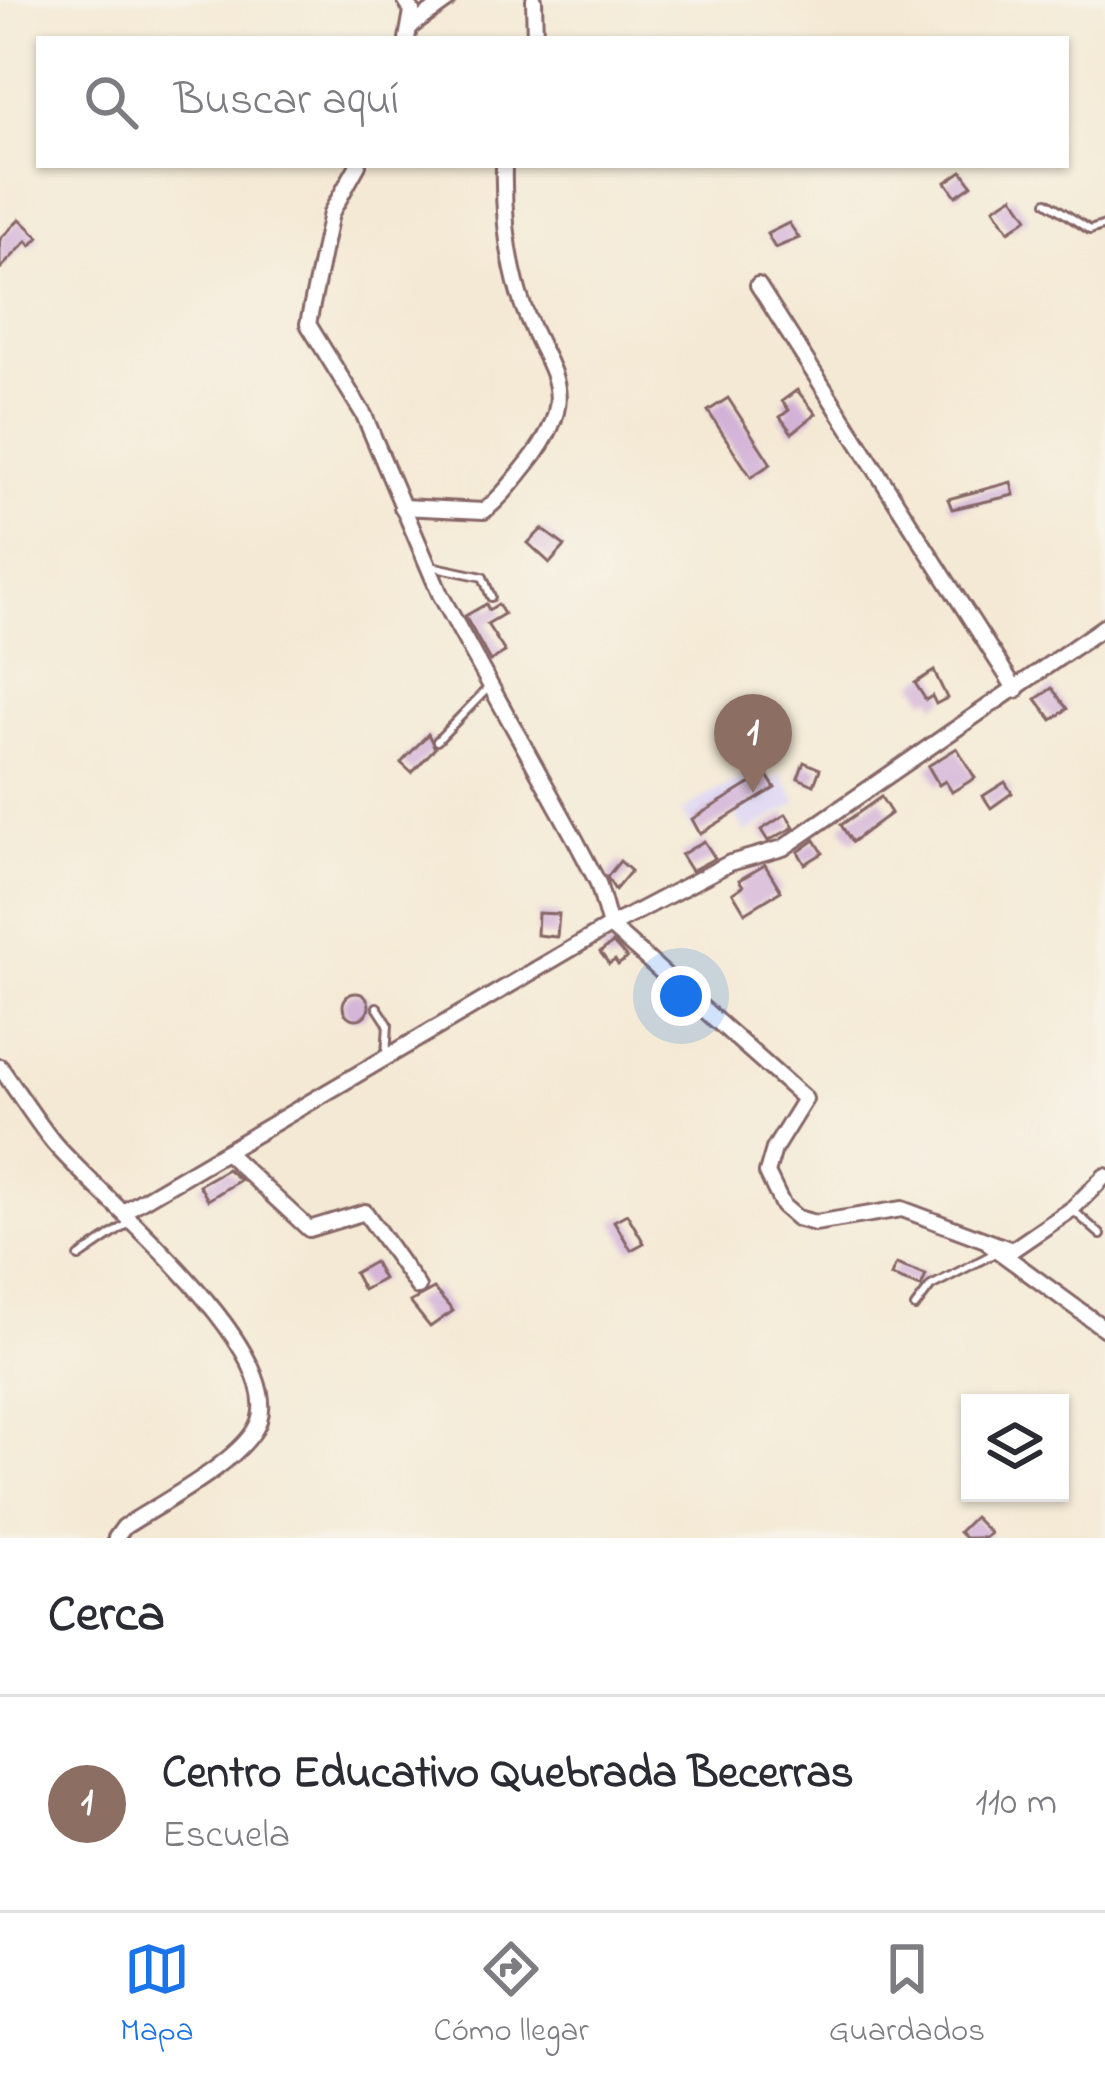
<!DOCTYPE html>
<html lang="es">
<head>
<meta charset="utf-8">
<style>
	:root { --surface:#fff; --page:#f2f2f3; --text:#2b2b33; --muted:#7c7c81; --line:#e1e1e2; --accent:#1a73e8 }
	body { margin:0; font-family:"Indie Flower",sans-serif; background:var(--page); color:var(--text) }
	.controls { position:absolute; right:36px; bottom:36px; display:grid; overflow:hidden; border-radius:0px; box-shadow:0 3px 9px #0004 }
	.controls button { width:108px; height:108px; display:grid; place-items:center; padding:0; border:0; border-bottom:3px solid var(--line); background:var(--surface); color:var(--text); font:60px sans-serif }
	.you { position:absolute; left:681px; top:996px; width:42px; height:42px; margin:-30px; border:9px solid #fff; border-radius:50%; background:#1a73e8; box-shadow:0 0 0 18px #1a73e833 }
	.badge { display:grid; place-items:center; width:78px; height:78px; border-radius:50%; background:var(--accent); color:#fff; font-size:39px; font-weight:700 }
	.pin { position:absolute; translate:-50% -99px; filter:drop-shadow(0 3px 6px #0008) }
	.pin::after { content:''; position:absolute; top:63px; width:42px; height:36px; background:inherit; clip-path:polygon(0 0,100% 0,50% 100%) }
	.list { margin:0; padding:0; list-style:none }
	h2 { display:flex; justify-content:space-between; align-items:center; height:156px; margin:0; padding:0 48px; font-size:51px }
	h2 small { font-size:39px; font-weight:400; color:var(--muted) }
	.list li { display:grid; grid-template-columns:78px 1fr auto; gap:36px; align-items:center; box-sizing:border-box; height:216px; padding:0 48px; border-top:3px solid var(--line) }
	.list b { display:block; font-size:45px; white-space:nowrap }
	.list p { margin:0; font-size:39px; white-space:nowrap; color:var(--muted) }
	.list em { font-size:39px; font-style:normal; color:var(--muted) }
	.icon { flex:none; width:66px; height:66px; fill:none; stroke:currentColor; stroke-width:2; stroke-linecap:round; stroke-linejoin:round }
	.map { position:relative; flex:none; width:1105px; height:1538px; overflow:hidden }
	.search { position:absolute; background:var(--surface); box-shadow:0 3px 9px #0004; left:36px; right:36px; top:36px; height:132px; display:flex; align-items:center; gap:30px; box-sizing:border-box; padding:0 42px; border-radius:0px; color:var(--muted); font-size:45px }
	.sheet { height:372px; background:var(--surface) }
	nav { display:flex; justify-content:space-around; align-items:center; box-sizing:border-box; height:168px; border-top:3px solid var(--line); background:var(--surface); font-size:33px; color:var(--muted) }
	nav a { display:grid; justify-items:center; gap:6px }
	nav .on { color:var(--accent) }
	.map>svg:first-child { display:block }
</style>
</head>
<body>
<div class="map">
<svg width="1105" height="1538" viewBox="0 0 1105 1538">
	<rect width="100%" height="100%" fill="#f7f3e8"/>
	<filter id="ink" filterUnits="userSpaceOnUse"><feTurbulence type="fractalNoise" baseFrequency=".00833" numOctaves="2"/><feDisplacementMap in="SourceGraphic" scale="24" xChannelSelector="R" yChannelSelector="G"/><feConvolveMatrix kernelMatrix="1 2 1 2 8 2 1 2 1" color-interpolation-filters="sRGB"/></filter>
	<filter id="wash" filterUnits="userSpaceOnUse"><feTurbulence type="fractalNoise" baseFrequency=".004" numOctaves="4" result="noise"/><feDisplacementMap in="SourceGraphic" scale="48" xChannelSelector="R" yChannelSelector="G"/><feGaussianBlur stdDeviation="2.7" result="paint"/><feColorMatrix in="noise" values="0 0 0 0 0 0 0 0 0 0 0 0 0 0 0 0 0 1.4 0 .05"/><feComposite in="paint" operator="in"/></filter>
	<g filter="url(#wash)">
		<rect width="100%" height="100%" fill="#f4e9d4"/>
		<polygon fill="#dcd5f6" points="758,768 766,783 781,774 798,803 746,833 732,810 693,832 682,811"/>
		<g id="blocks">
			<g fill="#d3b2d8">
				<polygon points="962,171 972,185 956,196 946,182"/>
				<polygon points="1013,196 1028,218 1009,231 994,208"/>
				<polygon points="20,219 39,237 31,246 27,241 0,269 0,239"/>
				<polygon points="789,223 799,238 775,248 767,234"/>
				<polygon points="797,390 816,414 792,433 780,417 789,410 782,401"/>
				<polygon points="728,398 771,464 751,477 708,411"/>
				<polygon points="1011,482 1014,495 952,509 948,499"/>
				<polygon points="542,529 565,546 550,563 528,543"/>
				<polygon points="486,604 489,610 498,604 504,614 487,624 505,652 490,661 465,616"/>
				<polygon points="934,671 947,698 936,704 932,696 926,700 915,683"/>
				<polygon points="1052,688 1067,709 1052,720 1036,699"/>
				<polygon points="428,734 435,748 412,773 401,763"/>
				<polygon points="957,748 975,778 952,792 945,781 939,785 928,766"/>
				<polygon points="804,762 820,769 814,785 798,778"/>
				<polygon points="766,774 775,788 700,834 692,819"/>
				<polygon points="1005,782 1012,793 991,808 983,796"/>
				<polygon points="881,797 891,813 852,842 841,825"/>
				<polygon points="786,814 794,827 768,841 761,830"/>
				<polygon points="815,840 823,853 805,864 798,852"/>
				<polygon points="704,841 715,858 691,871 681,855"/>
				<polygon points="620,861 631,871 615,890 607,877"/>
				<polygon points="765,865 781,891 745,913 733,893 743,886 739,880"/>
				<polygon points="538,913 559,914 557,937 537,935"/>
				<polygon points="613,943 627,958 618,965 615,960 609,964 600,952"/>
				<circle cx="356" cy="1006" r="13"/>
				<polygon points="227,1169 240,1180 208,1200 199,1185"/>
				<polygon points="627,1214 644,1243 631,1250 614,1221"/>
				<polygon points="374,1262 383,1279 363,1290 354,1273"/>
				<polygon points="896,1264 926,1275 921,1287 891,1276"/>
				<polygon points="434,1289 453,1311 430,1327 410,1302"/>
				<polygon points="974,1517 990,1533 985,1538 965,1538 959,1532"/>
			</g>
		</g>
	</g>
	<g filter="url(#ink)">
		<use href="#blocks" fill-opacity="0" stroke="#866666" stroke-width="3"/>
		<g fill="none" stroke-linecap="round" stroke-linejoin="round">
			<defs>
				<g id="lane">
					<polyline points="1047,202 1090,230 1105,225"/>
					<polyline points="431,566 483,577 491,597"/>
					<polyline points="437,741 488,688"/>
					<polyline points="377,1007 388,1024 386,1056"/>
					<polyline points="1075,1212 1101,1235"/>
					<polyline points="79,1257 129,1223"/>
					<polyline points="915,1307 931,1286 995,1253"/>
				</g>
				<g id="street">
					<polyline points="405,0 412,11 407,39"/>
					<polyline points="534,0 535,39"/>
					<polyline points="410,27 448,0"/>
					<polyline points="358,165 331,213 308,324 364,415 440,594 575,839 598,883 610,926 805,1099 774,1149 767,1173 783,1206 797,1218 815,1223 902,1209 1012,1250 1072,1209 1105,1176"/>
					<polyline points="758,285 1016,690"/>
					<path d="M402,507L484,511C502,497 514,480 528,463C589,386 541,369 519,294C507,253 503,208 504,165"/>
					<path d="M0,1067C17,1091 34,1118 53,1142C99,1197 284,1345 259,1421C246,1459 159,1504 124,1527L116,1538"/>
					<polyline points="228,1154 309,1229 365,1212 418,1287"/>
					<polyline points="123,1212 610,926 730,863 783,848 1105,626"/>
					<polyline points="990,1245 1105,1329"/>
				</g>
			</defs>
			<use href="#lane" stroke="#866666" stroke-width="12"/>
			<use href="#street" stroke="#866666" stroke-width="20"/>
			<use href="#lane" stroke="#fff" stroke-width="6"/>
			<use href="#street" stroke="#fff" stroke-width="14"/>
		</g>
	</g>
</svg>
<div class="controls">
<button><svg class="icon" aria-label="layers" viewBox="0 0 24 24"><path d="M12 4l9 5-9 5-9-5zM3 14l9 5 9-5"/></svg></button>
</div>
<div class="you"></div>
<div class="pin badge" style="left:753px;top:793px;background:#8d6e63">1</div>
<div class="search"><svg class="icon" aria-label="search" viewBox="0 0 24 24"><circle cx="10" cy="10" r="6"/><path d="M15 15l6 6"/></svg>Buscar aquí</div>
</div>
<section class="sheet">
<h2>Cerca<small></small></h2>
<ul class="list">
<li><span class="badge" style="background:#8d6e63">1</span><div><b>Centro Educativo Quebrada Becerras</b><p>Escuela</p></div><em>110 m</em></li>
</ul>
</section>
<nav>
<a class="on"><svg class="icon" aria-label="map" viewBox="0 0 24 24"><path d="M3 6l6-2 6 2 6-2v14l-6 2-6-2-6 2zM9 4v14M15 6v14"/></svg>Mapa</a>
<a><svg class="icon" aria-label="directions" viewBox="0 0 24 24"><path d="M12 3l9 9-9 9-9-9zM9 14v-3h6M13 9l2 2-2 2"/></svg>Cómo llegar</a>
<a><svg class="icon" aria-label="saved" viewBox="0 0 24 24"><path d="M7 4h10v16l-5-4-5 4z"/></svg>Guardados</a>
</nav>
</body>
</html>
